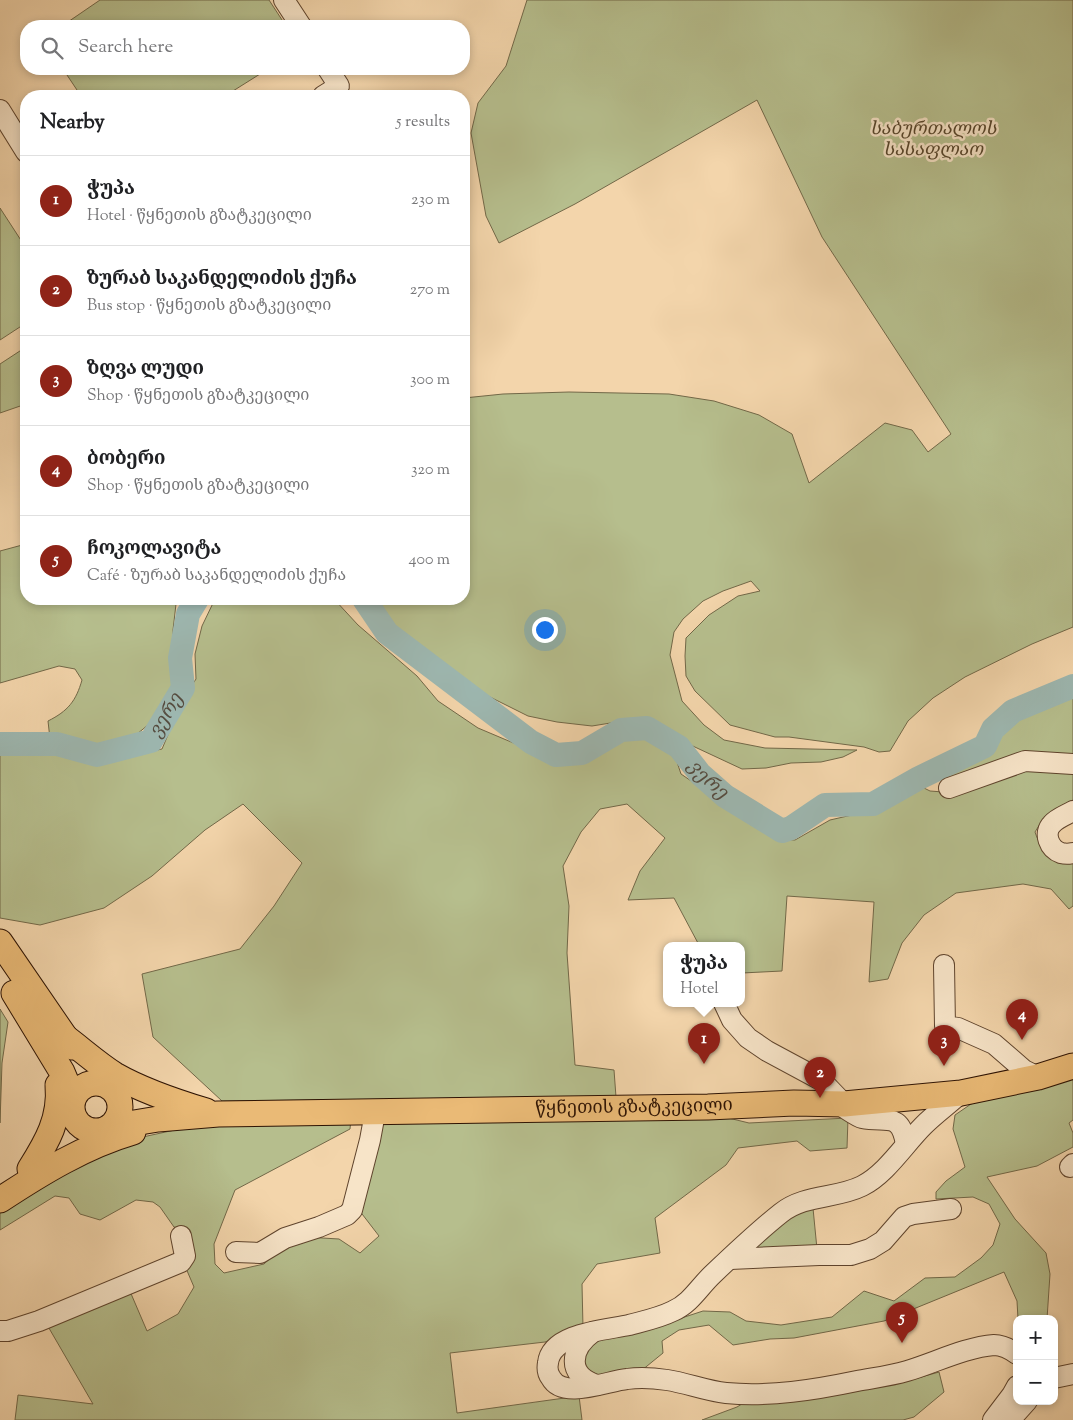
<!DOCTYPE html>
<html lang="en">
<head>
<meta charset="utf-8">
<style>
	:root { --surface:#fff; --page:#f6f6f6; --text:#202124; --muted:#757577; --line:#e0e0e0; --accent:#8f2418 }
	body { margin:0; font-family:"Sorts Mill Goudy","Noto Serif Georgian",serif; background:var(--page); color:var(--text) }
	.controls { position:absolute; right:15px; bottom:15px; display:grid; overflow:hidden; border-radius:10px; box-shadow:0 2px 8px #0003 }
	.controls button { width:45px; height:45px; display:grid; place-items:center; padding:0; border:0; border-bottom:1px solid var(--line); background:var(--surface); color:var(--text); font:25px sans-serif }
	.you { position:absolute; left:544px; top:629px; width:18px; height:18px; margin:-12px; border:4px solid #fff; border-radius:50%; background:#1a73e8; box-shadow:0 0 0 8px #1a73e833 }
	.badge { display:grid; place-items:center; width:32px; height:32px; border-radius:50%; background:var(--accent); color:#fff; font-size:16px; font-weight:700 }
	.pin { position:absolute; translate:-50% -41px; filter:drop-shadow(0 1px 2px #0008) }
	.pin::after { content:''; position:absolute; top:26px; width:18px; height:15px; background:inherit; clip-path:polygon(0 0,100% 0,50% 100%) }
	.popup { position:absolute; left:663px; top:942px; width:82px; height:65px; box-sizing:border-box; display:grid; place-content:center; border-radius:10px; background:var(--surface); filter:drop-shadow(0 1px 4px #0005); font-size:16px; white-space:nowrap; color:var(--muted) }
	.popup b { font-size:19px; color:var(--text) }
	.popup::after { content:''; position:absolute; left:50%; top:100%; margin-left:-10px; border:10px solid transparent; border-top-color:var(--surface) }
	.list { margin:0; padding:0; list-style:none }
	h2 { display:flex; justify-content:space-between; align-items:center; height:65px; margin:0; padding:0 20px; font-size:21px }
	h2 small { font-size:16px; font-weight:400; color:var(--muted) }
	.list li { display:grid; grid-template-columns:32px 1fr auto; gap:15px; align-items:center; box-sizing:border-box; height:90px; padding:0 20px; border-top:1px solid var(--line) }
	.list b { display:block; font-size:19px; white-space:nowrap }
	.list p { margin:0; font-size:16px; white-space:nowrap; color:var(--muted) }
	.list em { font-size:16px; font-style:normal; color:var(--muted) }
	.icon { flex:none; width:28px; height:28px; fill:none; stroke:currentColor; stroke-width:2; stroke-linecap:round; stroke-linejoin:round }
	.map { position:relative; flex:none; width:1073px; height:1420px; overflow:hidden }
	.search { position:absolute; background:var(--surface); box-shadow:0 2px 8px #0003; left:20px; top:20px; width:450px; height:55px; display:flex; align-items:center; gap:12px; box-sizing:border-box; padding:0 18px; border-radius:20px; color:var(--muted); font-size:19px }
	.panel { position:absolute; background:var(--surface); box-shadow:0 2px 8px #0003; left:20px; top:90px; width:450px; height:515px; border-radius:20px }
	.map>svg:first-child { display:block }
</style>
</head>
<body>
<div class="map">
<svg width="1073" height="1420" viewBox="0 0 1073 1420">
	<rect width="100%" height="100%" fill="#f3d5ab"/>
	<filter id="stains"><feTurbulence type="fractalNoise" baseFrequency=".004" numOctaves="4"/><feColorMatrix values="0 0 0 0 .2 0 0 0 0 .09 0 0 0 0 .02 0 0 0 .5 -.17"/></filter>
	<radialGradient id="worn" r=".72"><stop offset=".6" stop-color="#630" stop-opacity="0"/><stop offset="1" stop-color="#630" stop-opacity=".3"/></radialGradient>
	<g fill="#b6be8d" stroke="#726848">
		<polygon points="100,0 269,0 286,26 62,26"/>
		<polygon points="527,0 1073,0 1073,627 1032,644 965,677 933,698 908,721 890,751 879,752 864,747 789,737 775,737 730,725 695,691 686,676 685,656 686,638 709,615 738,596 760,591 751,581 723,591 703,601 683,619 674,632 670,655 682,701 704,725 724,740 765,748 857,750 843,757 821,762 791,763 766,768 742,769 682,741 659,724 629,720 592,726 557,722 528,716 474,689 443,669 378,611 369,599 464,599 464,398 503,394 569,392 669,394 714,401 759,415 792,434 809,483 885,423 912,430 928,452 951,434 822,237 757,100 575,204 499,243 486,216 471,133 478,103 506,66"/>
		<polygon points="63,69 268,69 225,96 81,96"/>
		<polygon points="0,208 26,248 26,323 0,340"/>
		<polygon points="26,347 26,404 0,413 0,364"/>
		<path d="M26,544V599H179L176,604L173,630L174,666L172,691L159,716L137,734L100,746L75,741L50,739L48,721C68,711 76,701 82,680L75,669L59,666L0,683V551Z"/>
		<path d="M215,599H334L358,625L417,676L438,701L478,728L556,761L580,756L624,735L648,737L675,756L681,774L776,839L795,840L830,820L874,810L920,786L930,791L943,792L1027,764L1073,765V800C1056,808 1044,816 1035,832C1042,854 1053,852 1073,855V906L1069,909L1051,889L1023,884L956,893L924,915L902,943L888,979L869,982L874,902L787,896L782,971L742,973V945H699L674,898L628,900L640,871L665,838L627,804L600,809L581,832L563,866L569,906L567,953L575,1065L614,1070L616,1097L222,1101L153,1037L142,974L240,949L274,906L302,863L243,804L205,830L152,876L104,908L40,925L0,918V751L55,754L109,760L162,749L184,697L196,679L195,654L202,626Z"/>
		<polygon points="1073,694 1073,757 968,773 935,781 931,778 991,749 997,737 1007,723 1038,704"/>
		<polygon points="0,1009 8,1022 2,1063 0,1123"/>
		<polygon points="1073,1072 1073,1120 1069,1123 1073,1133 1073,1147 1037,1166 987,1177 1015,1219 1046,1253 1050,1274 1047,1319 1018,1319 1017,1301 1004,1272 884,1321 794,1338 770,1339 733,1345 709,1325 679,1330 662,1341 663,1353 636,1375 608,1379 585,1369 584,1349 598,1338 660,1325 703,1311 730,1312 746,1321 781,1325 832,1317 864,1291 894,1301 925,1278 955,1277 981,1258 993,1245 1000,1224 989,1204 973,1197 936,1199 936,1192 946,1181 965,1167 953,1129 955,1115 971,1104"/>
		<polygon points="708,1113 749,1123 848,1118 847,1148 810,1151 797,1141 738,1148 726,1165 655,1218 660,1253 597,1264 582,1284 583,1328 545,1342 450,1353 457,1413 579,1396 582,1420 15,1420 18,1395 93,1404 46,1323 129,1289 147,1331 178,1314 194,1287 185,1266 189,1234 174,1227 160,1207 153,1202 136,1200 100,1220 80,1214 69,1198 55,1196 0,1230 0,1209 68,1166 138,1138 184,1128 351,1118 350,1129 235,1190 214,1244 215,1264 224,1273 264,1264 281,1248 306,1237 339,1239 360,1253 379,1236 359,1210 379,1116"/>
		<polygon points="812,1198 817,1249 753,1253 757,1242"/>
		<polygon points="939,1372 944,1392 914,1417 903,1420 702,1420 737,1407 745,1402 907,1381"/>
	</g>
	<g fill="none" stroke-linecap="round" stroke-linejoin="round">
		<g stroke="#9db7b0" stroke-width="24">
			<path id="s1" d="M364,599L387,633L531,742L556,755L582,753L621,730L647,728L679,747L700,774L725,796L782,831L791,828L825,805L873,804L919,778L985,746L993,729L1013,711L1073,686"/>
			<path id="s2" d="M0,744H57L97,755L151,741L183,688L180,658L188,614L197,599"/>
		</g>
		<defs>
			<g id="minor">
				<polyline points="284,0 301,26"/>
				<polyline points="323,96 339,86 328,69"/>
				<polyline points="0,110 26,152"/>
				<polyline points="949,788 1025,761 1073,764"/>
				<path d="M1073,811C1066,815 1057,818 1052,824C1043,833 1049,849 1061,853C1065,854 1069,854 1073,853"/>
				<polyline points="944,965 945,1026 958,1028 994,1044 1024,1070 1038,1077"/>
				<polyline points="724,1003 732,1020 748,1038 767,1051 821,1080 844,1104"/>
				<path d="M961,1093C949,1104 935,1114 923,1126C904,1145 886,1174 862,1186C836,1199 805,1194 781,1213C757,1232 735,1253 713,1274C699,1287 691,1303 673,1311C659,1318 644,1321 629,1325C606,1330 551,1333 548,1363C547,1368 548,1374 551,1378C563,1400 607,1381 627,1379C640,1377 654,1378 667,1380C687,1383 706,1391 726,1393C770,1397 814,1390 857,1381C873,1378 890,1376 907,1371C934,1363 966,1347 994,1345C1002,1345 1010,1349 1017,1354"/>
				<path d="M838,1104C844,1107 857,1117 862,1118C887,1123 900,1111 906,1144"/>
				<polyline points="1070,1167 1073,1164"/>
				<polyline points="236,1252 260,1253 285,1238 319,1227 347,1215 352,1210 370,1140 375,1113"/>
				<polyline points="730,1259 819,1255 851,1255 870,1249 883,1241 904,1217 913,1214 951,1209"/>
				<polyline points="0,1331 8,1331 39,1321 181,1262 185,1256 181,1236"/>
				<path d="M593,1332C570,1349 566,1375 597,1385"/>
				<polyline points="1054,1378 1073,1374"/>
				<polyline points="993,1420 1012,1395 1017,1386"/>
				<polyline points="1010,1420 1027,1401"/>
			</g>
			<g id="major">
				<polyline points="0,942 72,1047"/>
				<polyline points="14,993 62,1072 73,1098"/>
				<path d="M62,1035C80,1048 96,1063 115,1075C143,1091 176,1102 206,1111"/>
				<circle cx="96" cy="1107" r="24"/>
				<path id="s3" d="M110,1127L158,1119L218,1114L708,1107L794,1103L844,1104L961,1093L1038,1077L1073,1066"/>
				<path d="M30,1169C47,1142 61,1118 58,1085"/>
				<path d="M0,1200C41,1173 85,1146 133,1132"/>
			</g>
		</defs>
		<use href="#minor" stroke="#5f442d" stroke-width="22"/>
		<use href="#major" stroke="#2e1303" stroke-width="27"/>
		<use href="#minor" stroke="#f7e4c8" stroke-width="20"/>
		<use href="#major" stroke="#eaba76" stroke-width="25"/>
	</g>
	<g text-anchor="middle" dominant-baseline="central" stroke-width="5" stroke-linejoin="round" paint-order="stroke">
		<g font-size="18" font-style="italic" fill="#57462c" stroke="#f7e4c8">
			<text x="933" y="130">საბურთალოს<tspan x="933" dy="21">სასაფლაო</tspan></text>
		</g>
		<g font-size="18" fill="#2e1303" stroke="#f7e4c8">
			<text stroke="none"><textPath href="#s3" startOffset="525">წყნეთის გზატკეცილი</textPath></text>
		</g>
		<g font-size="19" font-style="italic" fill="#554c40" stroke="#f7e4c8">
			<text stroke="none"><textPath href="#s2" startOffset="184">ვერე</textPath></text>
			<text stroke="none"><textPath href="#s1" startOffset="428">ვერე</textPath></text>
		</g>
	</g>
	<rect width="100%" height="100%" filter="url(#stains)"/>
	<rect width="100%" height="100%" fill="url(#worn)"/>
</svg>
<div class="controls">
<button>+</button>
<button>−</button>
</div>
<div class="you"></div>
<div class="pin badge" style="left:704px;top:1064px">1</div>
<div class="popup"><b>ჭუპა</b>Hotel</div>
<div class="pin badge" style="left:820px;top:1098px">2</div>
<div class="pin badge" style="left:944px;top:1066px">3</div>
<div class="pin badge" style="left:1022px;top:1040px">4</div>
<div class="pin badge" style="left:902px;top:1343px">5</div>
<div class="search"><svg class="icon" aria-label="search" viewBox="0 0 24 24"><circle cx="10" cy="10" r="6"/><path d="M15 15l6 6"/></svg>Search here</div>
<section class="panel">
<h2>Nearby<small>5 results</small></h2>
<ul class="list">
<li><span class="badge">1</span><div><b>ჭუპა</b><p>Hotel · წყნეთის გზატკეცილი</p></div><em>230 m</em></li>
<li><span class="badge">2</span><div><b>ზურაბ საკანდელიძის ქუჩა</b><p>Bus stop · წყნეთის გზატკეცილი</p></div><em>270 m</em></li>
<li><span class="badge">3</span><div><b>ზღვა ლუდი</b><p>Shop · წყნეთის გზატკეცილი</p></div><em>300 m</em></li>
<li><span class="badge">4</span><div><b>ბობერი</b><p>Shop · წყნეთის გზატკეცილი</p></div><em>320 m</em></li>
<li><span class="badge">5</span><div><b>ჩოკოლავიტა</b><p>Café · ზურაბ საკანდელიძის ქუჩა</p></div><em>400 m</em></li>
</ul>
</section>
</div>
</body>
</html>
